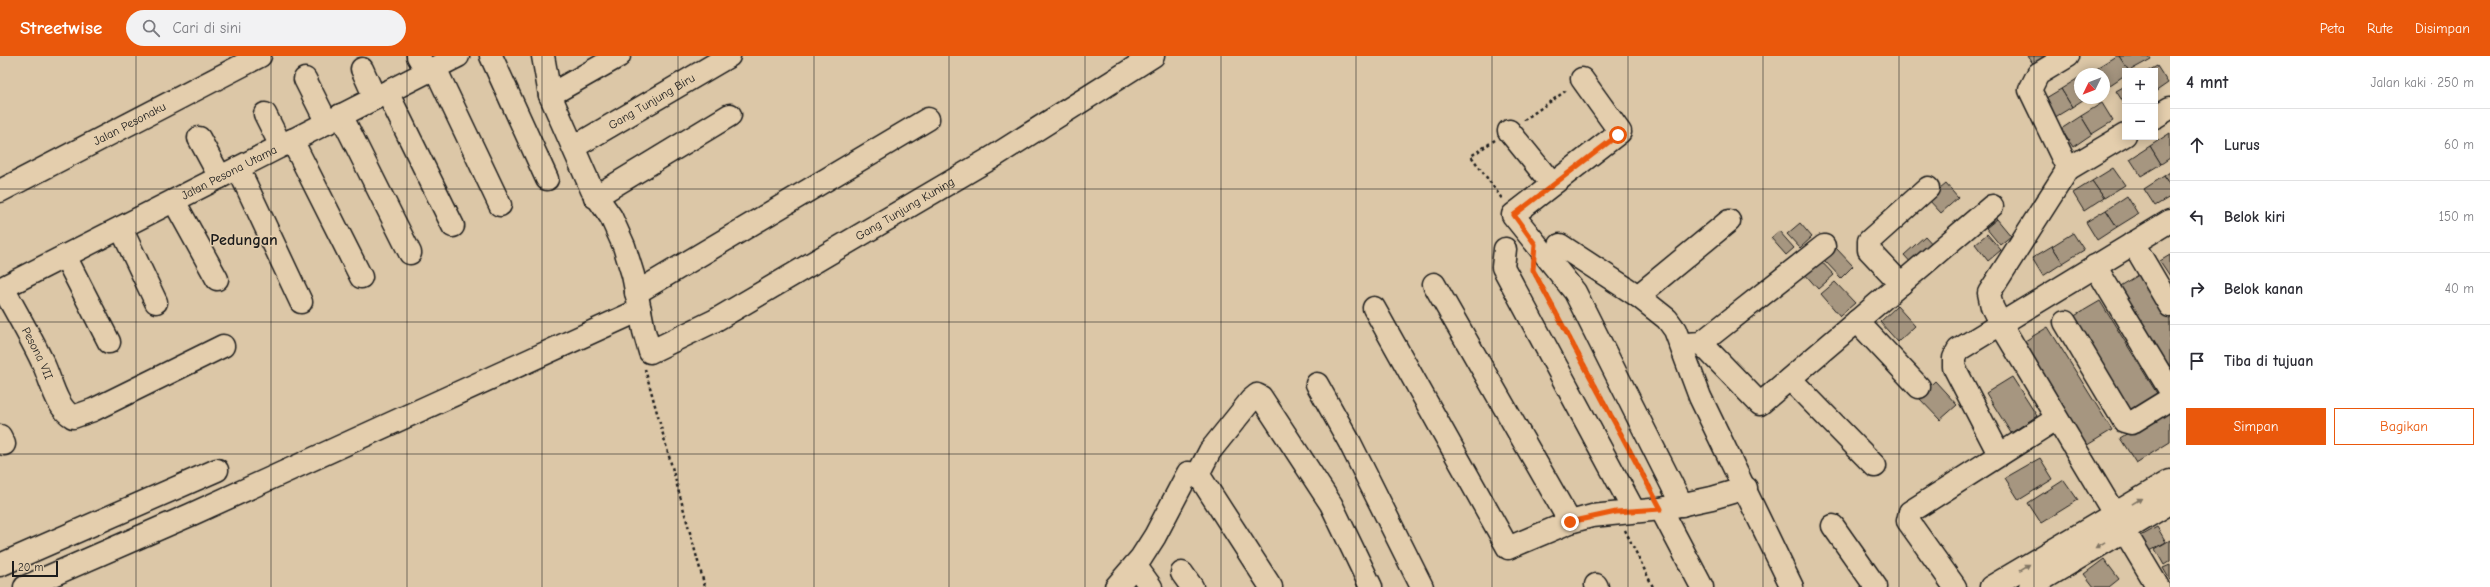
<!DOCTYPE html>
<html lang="id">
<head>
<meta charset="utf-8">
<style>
	:root { --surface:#fff; --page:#f2f2f3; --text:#2b2b33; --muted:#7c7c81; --line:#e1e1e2; --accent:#ea580c }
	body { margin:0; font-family:"Comic Neue",sans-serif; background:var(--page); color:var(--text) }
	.controls { position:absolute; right:12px; top:12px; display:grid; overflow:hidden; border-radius:0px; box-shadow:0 2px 10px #0003 }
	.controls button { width:36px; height:36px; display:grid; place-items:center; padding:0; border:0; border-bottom:1px solid var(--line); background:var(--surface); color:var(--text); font:20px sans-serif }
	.compass { position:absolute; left:2074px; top:12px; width:36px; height:36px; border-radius:50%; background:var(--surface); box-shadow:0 2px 10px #0003; rotate:227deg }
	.scale { position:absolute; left:12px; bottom:10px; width:46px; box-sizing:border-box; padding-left:4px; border:2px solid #1c1c1c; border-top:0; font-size:11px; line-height:14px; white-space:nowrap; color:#1c1c1c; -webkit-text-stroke:3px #e4cead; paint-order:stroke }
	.stop { position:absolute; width:12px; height:12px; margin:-9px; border:3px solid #ea580c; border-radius:50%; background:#fff }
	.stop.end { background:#ea580c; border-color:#fff; box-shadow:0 1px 4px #0008 }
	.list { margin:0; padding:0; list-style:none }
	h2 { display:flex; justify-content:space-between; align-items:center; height:52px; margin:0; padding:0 16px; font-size:17px }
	h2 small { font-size:13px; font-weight:400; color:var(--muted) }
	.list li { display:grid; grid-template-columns:26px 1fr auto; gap:12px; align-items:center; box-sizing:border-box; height:72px; padding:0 16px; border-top:1px solid var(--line) }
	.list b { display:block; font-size:15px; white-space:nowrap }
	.list em { font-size:13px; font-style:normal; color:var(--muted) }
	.actions { display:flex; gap:8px; padding:12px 16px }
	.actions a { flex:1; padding:9px 0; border:1px solid var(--accent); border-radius:0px; text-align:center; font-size:14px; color:var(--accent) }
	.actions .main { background:var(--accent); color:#fff }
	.icon { flex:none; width:22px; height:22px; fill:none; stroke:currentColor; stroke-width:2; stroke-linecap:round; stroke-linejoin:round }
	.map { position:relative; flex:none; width:2170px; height:531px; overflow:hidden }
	header { display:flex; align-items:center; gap:24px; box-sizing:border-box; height:56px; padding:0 20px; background:var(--accent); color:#fff }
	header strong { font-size:19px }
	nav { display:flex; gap:22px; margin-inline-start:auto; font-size:14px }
	.search { width:280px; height:36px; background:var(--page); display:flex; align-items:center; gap:10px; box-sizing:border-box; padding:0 14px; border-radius:22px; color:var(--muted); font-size:15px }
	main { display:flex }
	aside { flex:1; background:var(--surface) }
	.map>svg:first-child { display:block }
</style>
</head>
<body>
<header>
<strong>Streetwise</strong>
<div class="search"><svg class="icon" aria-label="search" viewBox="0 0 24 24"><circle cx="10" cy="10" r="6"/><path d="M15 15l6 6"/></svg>Cari di sini</div>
<nav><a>Peta</a><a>Rute</a><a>Disimpan</a></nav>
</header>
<main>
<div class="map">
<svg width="2170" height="531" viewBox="0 0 2170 531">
	<rect width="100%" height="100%" fill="#dcc7a7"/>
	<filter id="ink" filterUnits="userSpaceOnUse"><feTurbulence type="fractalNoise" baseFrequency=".025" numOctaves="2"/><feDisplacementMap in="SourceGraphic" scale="8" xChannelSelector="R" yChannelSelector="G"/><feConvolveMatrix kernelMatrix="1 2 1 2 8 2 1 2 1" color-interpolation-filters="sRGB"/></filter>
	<g filter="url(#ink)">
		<g fill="#a69680" stroke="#1c1c1c">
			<polygon points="2028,0 2059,0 2037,14"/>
			<polygon points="2116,0 2119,0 2129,15 2125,15 2125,19 2110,29 2098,11"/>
			<polygon points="2119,0 2149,0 2151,3 2129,15"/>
			<polygon points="2157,10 2168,27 2155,36 2155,15 2148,15"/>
			<polygon points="2080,21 2080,42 2086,42 2072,51 2061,33"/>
			<polygon points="2125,30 2125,49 2116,35"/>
			<polygon points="2061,33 2072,51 2052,63 2041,45"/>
			<polygon points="2102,47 2113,65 2092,78 2081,60"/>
			<polygon points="2081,60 2092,78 2073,91 2061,73"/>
			<polygon points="2170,77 2170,102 2161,108 2150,90"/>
			<polygon points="2150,90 2161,108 2141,120 2130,103"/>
			<polygon points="2113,112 2125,129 2104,142 2092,125"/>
			<polygon points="2170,116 2170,130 2164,120"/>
			<polygon points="2164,120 2170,130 2170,141 2155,150 2144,133"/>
			<polygon points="2092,125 2104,142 2084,155 2073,137"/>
			<polygon points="1946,128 1958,142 1941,157 1928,143"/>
			<polygon points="2127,140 2138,158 2117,171 2106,154"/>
			<polygon points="2106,154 2117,171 2097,184 2086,166"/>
			<polygon points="1997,163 2011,180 2000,189 1986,172"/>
			<polygon points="1800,167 1812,181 1800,192 1787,178"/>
			<polygon points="1779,175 1794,192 1786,199 1771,182"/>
			<polygon points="2073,177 2084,194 2063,207 2052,190"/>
			<polygon points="1987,178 2001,194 1988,205 1975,188"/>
			<polygon points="1925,180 1935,191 1914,210 1904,199"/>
			<polygon points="2052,190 2063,207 2043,220 2032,202"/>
			<polygon points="1836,192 1853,210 1841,222 1824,204"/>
			<polygon points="2170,199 2170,220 2160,205"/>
			<polygon points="1819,203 1834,219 1818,233 1804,217"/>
			<polygon points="2142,217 2170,262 2170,315 2119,231"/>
			<polygon points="1835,226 1855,247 1840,260 1821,238"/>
			<polygon points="2100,245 2161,344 2132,362 2071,262"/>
			<polygon points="1897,250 1915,270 1898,286 1880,266"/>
			<polygon points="2048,271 2112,374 2084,391 2020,288"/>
			<polygon points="2012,321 2037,360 2011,377 1986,337"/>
			<polygon points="1935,325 1957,349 1940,364 1918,341"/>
			<polygon points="2170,351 2170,386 2136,407 2120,382"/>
			<polygon points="2040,402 2053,423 2019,444 2005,422"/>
			<polygon points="2064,424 2078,444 2041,467 2028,447"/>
			<polygon points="2157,471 2166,486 2149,495 2141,480"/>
			<polygon points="2170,484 2170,505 2164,509 2155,493"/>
			<polygon points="2104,503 2119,523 2109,531 2094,531 2084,518"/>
			<polygon points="2170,509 2170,524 2163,512"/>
		</g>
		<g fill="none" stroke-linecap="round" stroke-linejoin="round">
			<defs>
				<g id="minor">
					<polyline points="418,0 427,16"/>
					<polyline points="491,0 547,123"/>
					<path id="s1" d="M543,0L550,39L592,134L611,161L624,190L633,219L644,275L650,296L714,265L993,101L1153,0"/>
					<polyline points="2068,0 2038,18 2030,34 2068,113"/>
					<polyline points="435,12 500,149"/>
					<polyline points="362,13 375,42"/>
					<polyline points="305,23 327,67"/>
					<polyline points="1582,23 1620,76 1513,159 1575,236 1682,449"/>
					<polyline points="387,36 453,170"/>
					<polyline points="550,39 619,0"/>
					<polyline points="265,58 281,90"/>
					<polyline points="341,59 410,197"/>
					<polyline points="2155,61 2170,52"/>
					<polyline points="1509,75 1552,128"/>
					<polyline points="2125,79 2068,113 1989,237 1992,251 2000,267 2158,531"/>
					<polyline points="199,82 220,121"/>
					<polyline points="292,84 361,221"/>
					<path id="s2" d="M574,91L729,0"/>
					<polyline points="238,112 301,246"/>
					<path id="s3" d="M0,135L260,0"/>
					<polyline points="595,141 730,59"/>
					<polyline points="174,145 217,223"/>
					<polyline points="121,172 156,246"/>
					<polyline points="2133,187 2170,250"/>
					<polyline points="1560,189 1638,240 1667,263 1675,274 1700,341 1792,531"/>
					<polyline points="1505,193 1503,211 1634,455"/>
					<polyline points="65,200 109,286"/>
					<polyline points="2095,210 2170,334"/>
					<polyline points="1434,228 1570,466"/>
					<polyline points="1901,228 1869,194 1869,185 1928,132"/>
					<path id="s4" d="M3,232C16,256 30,280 42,305C51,322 55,351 73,361L93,354L223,290"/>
					<path id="s5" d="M0,233L458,0"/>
					<polyline points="636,237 928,63"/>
					<polyline points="1638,240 1729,165"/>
					<polyline points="1374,252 1508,492 1570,466 1592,460 1661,453 1712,442 1746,432"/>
					<polyline points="1857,265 1919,331"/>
					<polyline points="2065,266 2124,365 2131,367 2170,343"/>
					<polyline points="1701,287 1760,348 1992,150"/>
					<polyline points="1686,288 1701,287 1824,190"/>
					<polyline points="1790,323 1875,410"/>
					<polyline points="1317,328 1350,387 1422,531"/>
					<polyline points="0,380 4,388"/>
					<polyline points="1999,398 1954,311 1954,302 1958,294 2170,165"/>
					<polyline points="1198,418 1210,395 1251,344 1257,339 1261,341 1331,448 1371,531"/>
					<polyline points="1661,453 1702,531"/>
					<polyline points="1833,470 1876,531"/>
					<polyline points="0,509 217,414"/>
					<polyline points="1135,509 1151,531"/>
					<polyline points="1182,517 1192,531"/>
					<polyline points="1596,529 1597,531"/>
					<polyline points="25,531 190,459 640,254"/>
					<polyline points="1116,531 1141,502 1155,480 1188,417 1198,418 1271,531"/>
					<polyline points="1955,531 1908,465 1910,456 2056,363"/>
					<polyline points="1991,531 2170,425"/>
					<polyline points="2030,531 2170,447"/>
				</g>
			</defs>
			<use href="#minor" stroke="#1c1c1c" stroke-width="25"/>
			<g stroke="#1c1c1c" stroke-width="2.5" stroke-dasharray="3 3" stroke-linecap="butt">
				<polyline points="1524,64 1567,34"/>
				<polyline points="1495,84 1471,100 1503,144"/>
				<polyline points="1535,218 1652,435"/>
				<polyline points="645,313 705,531"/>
				<polyline points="1625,474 1653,531"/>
			</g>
			<use href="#minor" stroke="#e4cead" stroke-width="22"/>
		</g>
		<defs><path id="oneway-solid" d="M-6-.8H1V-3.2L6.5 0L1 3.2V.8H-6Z"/></defs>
		<g fill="#807564">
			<use href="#oneway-solid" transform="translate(2137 445) rotate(-31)"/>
			<use href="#oneway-solid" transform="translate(2100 489) rotate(149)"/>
			<use href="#oneway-solid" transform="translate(2025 511) rotate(-31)"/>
		</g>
	</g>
	<g fill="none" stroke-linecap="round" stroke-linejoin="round" filter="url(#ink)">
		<polyline stroke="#ea580c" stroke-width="5" points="1570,466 1616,456 1661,453 1533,214 1535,188 1514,159 1618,79"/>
	</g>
	<path fill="none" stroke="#1c1c1c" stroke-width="1" stroke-opacity="0.55" d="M136,0V531M271,0V531M407,0V531M542,0V531M678,0V531M814,0V531M949,0V531M1085,0V531M1221,0V531M1356,0V531M1492,0V531M1628,0V531M1763,0V531M1899,0V531M2034,0V531M0,133H2170M0,266H2170M0,398H2170"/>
	<g text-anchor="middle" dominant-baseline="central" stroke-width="3" stroke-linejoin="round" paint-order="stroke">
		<g font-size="12" fill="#1c1c1c" stroke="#e4cead">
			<text stroke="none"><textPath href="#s2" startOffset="90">Gang Tunjung Biru</textPath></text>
			<text stroke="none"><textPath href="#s3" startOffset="146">Jalan Pesonaku</textPath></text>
			<text stroke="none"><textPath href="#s5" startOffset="257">Jalan Pesona Utama</textPath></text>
			<text stroke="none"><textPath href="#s1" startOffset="610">Gang Tunjung Kuning</textPath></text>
			<text stroke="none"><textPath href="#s4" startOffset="74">Pesona VII</textPath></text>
		</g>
		<g font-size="16" font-weight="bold" fill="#1c1c1c" stroke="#e4cead">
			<text x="244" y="184">Pedungan</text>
		</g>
	</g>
</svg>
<div class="controls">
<button>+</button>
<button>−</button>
</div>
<svg class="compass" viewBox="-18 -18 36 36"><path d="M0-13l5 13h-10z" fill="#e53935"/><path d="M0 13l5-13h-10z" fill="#7c7c81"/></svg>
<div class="scale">20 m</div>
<div class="stop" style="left:1618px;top:79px"></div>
<div class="stop end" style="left:1570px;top:466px"></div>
</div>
<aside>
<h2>4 mnt<small>Jalan kaki · 250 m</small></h2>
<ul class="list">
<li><svg class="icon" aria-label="ahead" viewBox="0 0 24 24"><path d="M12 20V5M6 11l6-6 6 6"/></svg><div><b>Lurus</b></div><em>60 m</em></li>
<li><svg class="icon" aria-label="left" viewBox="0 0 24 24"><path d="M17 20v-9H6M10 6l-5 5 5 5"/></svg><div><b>Belok kiri</b></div><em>150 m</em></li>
<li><svg class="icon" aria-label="right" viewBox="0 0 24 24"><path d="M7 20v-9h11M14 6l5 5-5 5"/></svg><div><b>Belok kanan</b></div><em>40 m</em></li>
<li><svg class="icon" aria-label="arrive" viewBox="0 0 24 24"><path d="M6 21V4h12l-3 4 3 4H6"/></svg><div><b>Tiba di tujuan</b></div></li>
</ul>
<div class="actions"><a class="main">Simpan</a><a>Bagikan</a></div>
</aside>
</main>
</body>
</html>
